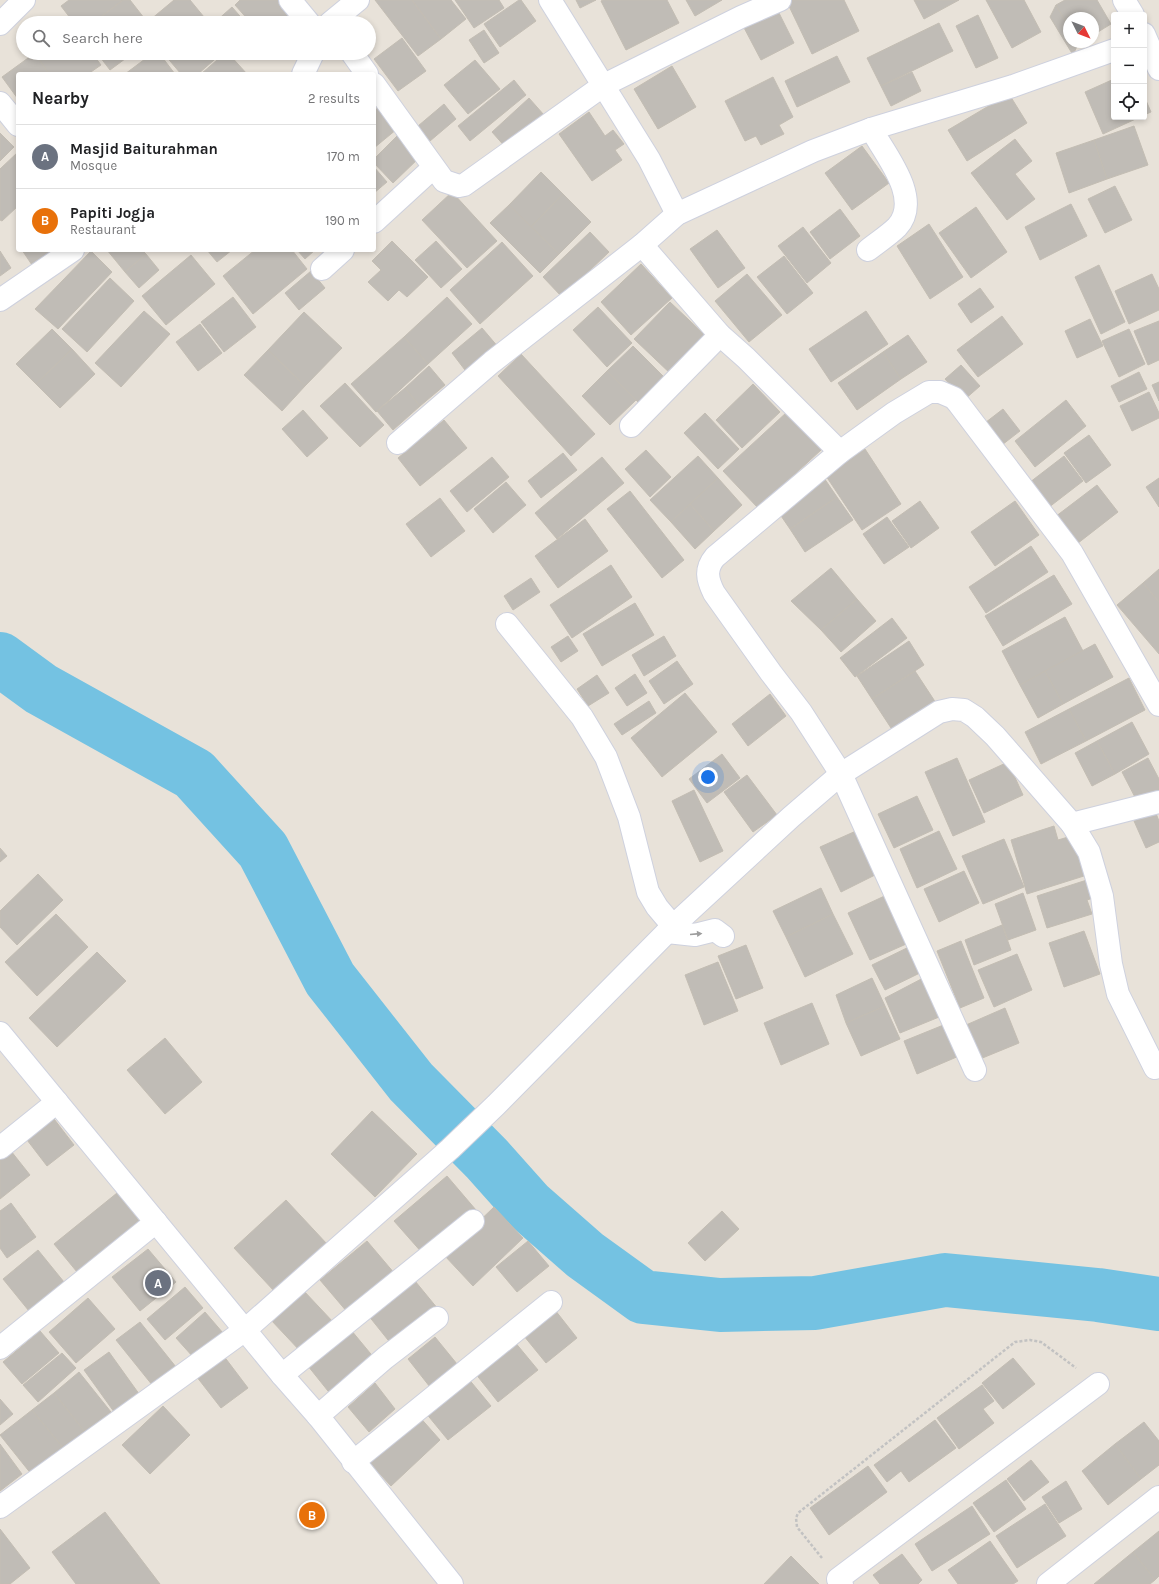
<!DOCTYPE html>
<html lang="en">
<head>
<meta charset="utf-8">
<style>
	:root { --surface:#fff; --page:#f6f6f6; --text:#202124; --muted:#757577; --line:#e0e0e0; --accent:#d93025 }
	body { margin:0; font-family:Karla,sans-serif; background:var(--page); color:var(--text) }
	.controls { position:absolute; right:12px; top:12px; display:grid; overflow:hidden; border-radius:4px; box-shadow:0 2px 6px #0003 }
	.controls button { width:36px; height:36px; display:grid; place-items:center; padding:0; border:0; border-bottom:1px solid var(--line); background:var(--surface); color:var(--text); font:20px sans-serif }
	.compass { position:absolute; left:1063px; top:12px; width:36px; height:36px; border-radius:50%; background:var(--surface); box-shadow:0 2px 6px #0003; rotate:132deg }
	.you { position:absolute; left:708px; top:777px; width:14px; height:14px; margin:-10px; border:3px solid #fff; border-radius:50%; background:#1a73e8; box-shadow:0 0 0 6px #1a73e833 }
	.badge { display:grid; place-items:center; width:26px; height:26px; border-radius:50%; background:var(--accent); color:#fff; font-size:13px; font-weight:700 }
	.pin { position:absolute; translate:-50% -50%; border:2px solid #fff; box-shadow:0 1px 4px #0006 }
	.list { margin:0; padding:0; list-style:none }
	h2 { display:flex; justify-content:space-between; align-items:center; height:52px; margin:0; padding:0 16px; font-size:17px }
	h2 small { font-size:13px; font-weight:400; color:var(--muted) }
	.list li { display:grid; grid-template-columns:26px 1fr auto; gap:12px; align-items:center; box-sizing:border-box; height:64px; padding:0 16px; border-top:1px solid var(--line) }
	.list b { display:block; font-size:15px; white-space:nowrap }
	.list p { margin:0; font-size:13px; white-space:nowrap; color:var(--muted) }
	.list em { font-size:13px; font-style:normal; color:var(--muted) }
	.icon { flex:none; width:22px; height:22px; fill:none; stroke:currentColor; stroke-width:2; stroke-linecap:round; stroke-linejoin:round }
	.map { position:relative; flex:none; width:1159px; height:1584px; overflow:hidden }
	.search { position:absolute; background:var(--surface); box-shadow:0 2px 6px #0003; left:16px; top:16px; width:360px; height:44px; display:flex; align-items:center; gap:10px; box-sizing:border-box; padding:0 14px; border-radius:22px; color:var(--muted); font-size:15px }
	.panel { position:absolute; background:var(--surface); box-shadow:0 2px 6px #0003; left:16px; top:72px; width:360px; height:180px; border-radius:4px }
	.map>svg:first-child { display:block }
</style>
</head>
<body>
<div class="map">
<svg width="1159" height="1584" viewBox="0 0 1159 1584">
	<rect width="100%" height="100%" fill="#e8e2d9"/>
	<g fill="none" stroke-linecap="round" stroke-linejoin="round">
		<polyline stroke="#74c2e2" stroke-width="54" points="0,659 41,689 194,774 263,850 330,979 411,1082 487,1159 528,1205 585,1255 643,1297 720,1305 815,1303 945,1280 1098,1295 1159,1304"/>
	</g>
	<g fill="#c0bcb6" stroke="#c3bdb3">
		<polygon points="69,0 123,0 93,23 74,23 61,6"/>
		<polygon points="123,0 130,0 148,23 93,23"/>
		<polygon points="174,0 190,0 204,17 197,23 153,23 150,20"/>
		<polygon points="240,0 284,0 304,23 251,23 235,5"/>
		<polygon points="375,0 412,0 441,39 418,56"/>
		<polygon points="412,0 451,0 466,19 441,39"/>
		<polygon points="455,0 499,0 504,8 474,28"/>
		<polygon points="519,0 521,0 536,21 500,47 484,24"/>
		<polygon points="576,0 596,0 580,8"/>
		<polygon points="603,0 667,0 679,23 626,50 601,1"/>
		<polygon points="686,0 722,0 695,16"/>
		<polygon points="792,0 844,0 859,31 812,54 787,2"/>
		<polygon points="914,0 959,0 924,19"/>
		<polygon points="986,0 1024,0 1041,32 1012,48"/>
		<polygon points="1065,0 1097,0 1111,24 1093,35 1093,18 1069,18 1069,28 1056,5"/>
		<polygon points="775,5 794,43 761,60 741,22"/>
		<polygon points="1056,5 1069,28 1069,42 1077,42 1078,44 1073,55 1050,17"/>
		<polygon points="232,7 246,23 214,23"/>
		<polygon points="978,15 998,58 976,68 956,26"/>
		<polygon points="939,23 953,51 881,86 867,58"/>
		<polygon points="484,30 499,53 484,63 469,40"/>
		<polygon points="402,38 426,71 398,91 374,59"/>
		<polygon points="35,53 92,53 101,65 88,74 49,74"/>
		<polygon points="35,53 49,74 18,74 18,99 2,77"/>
		<polygon points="97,53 133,53 110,70"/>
		<polygon points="153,53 159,53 175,74 125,74"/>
		<polygon points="168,53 222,53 198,74 181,74 165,55"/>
		<polygon points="225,53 228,53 247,74 201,74"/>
		<polygon points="837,56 850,82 797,107 785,81"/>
		<polygon points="475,60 500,89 468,114 444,85"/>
		<polygon points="672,66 696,107 658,129 634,89"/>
		<polygon points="912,72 921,91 891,106 881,86"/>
		<polygon points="773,77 793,117 779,125 784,134 761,145 756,136 745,141 725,101"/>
		<polygon points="1114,79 1114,117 1140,117 1103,134 1085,92"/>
		<polygon points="514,80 526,95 470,141 458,126"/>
		<polygon points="1009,94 1027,123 967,161 948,130"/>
		<polygon points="1144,96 1151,112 1144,115"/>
		<polygon points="529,98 544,115 507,149 492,132"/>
		<polygon points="444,104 456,119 430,141 418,126"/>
		<polygon points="379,107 397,129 374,148 374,111"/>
		<polygon points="589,112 605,136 613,130 624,144 615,150 622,160 592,181 559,134"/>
		<polygon points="1134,126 1148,165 1107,179 1094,140"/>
		<polygon points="0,133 14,147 0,161"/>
		<polygon points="399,134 421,156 393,183 374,163 374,159"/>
		<polygon points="1015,139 1032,161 1015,174 1035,199 1007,220 971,173"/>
		<polygon points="1094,140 1107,179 1069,193 1056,153"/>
		<polygon points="862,146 889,183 852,210 825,173"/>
		<polygon points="18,152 18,206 2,221 0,220 0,169"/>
		<polygon points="374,167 387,182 374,193"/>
		<polygon points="541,172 563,194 531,227 509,205"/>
		<polygon points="1115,186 1132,220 1105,233 1088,199"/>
		<polygon points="452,192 497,241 467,268 422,220"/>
		<polygon points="563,194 591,222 559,254 531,227"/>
		<polygon points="1071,204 1087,236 1040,260 1025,227"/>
		<polygon points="509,205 559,254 540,273 490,223"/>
		<polygon points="976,207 1007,252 971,278 939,233"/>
		<polygon points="840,209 860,236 830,259 810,232"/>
		<polygon points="929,224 963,277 930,299 897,246"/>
		<polygon points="803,227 831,263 807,283 778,246"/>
		<polygon points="717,230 745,268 718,288 690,249"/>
		<polygon points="590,232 609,252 562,297 543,277"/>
		<polygon points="392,241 428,277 407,297 399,290 388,301 368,282 381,270 372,261"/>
		<polygon points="436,241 462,269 441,288 415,260"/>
		<polygon points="502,242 533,276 480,324 450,290"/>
		<polygon points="22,250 59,250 34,268"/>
		<polygon points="107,250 142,250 146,254 125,272"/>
		<polygon points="207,250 232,250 217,262"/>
		<polygon points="255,250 292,250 307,269 253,314 223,276"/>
		<polygon points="297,250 315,250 305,259"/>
		<polygon points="0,251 11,268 0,276"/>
		<polygon points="91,251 112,272 58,329 35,309"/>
		<polygon points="146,254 159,270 139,288 125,272"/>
		<polygon points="191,255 215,284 166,325 142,296"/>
		<polygon points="784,256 813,293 787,314 757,277"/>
		<polygon points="641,264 672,298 631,335 601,302"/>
		<polygon points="1099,265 1125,322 1101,334 1075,277"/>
		<polygon points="311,271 325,288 299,310 285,293"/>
		<polygon points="747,274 782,315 749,342 715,301"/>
		<polygon points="1152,274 1159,289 1159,310 1129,324 1115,291"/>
		<polygon points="110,278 134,301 87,352 62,329"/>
		<polygon points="980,288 994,307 971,323 958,304"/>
		<polygon points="233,297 256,327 224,352 201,322"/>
		<polygon points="447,297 472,324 428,364 404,337"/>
		<polygon points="670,302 709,339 673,376 634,339"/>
		<polygon points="598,307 632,343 607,367 573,330"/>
		<polygon points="144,311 170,334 121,387 95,363"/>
		<polygon points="866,311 888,344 831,382 809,349"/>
		<polygon points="304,312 342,348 305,386 268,350"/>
		<polygon points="1002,316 1023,344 978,377 957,350"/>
		<polygon points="1090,319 1103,346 1077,358 1065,331"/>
		<polygon points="1159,321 1159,360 1148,365 1134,331"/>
		<polygon points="200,324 222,353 198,371 176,342"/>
		<polygon points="482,328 499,348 468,374 452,353"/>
		<polygon points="52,329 72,349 36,384 16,364"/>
		<polygon points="1129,329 1145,364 1119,377 1102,341"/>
		<polygon points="908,335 927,362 901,379 883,352"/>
		<polygon points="404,337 428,364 376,412 351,384"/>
		<polygon points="633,346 668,381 642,406 607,371"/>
		<polygon points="72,349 95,374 60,408 36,384"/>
		<polygon points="268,350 305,386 282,411 244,375"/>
		<polygon points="883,352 901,379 857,410 838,383"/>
		<polygon points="521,354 595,434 571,456 498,376"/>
		<polygon points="961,365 980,386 964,400 945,379"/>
		<polygon points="429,366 445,385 420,406 405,388"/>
		<polygon points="607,371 636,400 610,425 582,396"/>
		<polygon points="1139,372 1147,389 1119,402 1111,386"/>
		<polygon points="1159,382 1159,401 1152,385"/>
		<polygon points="345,383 384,425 360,447 320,406"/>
		<polygon points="753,384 780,412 742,448 716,420"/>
		<polygon points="405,388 420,406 393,430 377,411"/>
		<polygon points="1149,392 1159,413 1159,418 1132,431 1120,406"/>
		<polygon points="1066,400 1086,426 1035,467 1015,441"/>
		<polygon points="1003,409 1020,431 998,448 981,426"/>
		<polygon points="303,410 328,438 307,457 282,429"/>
		<polygon points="787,412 821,450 758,508 723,471"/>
		<polygon points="705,413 739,449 718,469 684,433"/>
		<polygon points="444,420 467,448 420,486 398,458"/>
		<polygon points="1089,435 1111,465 1086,483 1064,453"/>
		<polygon points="865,449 901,504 862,530 826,476"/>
		<polygon points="646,450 671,477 650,497 625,469"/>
		<polygon points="563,453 577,470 541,498 528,481"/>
		<polygon points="698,456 718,478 671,522 650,500"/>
		<polygon points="1064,456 1083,481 1044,511 1025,486"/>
		<polygon points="492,457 509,477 467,512 450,491"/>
		<polygon points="602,457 624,483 557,539 535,513"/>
		<polygon points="718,478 742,505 714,531 690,504"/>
		<polygon points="824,478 837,497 790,529 777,510"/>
		<polygon points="1159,478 1159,507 1146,487"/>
		<polygon points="506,482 526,505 493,533 474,509"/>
		<polygon points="1097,485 1118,512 1073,547 1051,520"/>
		<polygon points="630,491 684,560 662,578 607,509"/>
		<polygon points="837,497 853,520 805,552 790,529"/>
		<polygon points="440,498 465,531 431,557 406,524"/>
		<polygon points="920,501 939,528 911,548 892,521"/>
		<polygon points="1015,501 1039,535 995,566 971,532"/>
		<polygon points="690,504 714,531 695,549 671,522"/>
		<polygon points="887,517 909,547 884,564 863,534"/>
		<polygon points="585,519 608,551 558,588 535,556"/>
		<polygon points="1031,546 1048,572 986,613 969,587"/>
		<polygon points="611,565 632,597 572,638 550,605"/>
		<polygon points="831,568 857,599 821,630 791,601"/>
		<polygon points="1159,569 1159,602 1143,583"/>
		<polygon points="1054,575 1072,604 1003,646 985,616"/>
		<polygon points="531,578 540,592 513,610 504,596"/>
		<polygon points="1143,583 1159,602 1159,654 1117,605"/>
		<polygon points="857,599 876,621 841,652 821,630"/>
		<polygon points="635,603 654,635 602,666 583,634"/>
		<polygon points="1065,617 1083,651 1020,685 1002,651"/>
		<polygon points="892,618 907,638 855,677 840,658"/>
		<polygon points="568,636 578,651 561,662 551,647"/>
		<polygon points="664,636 676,656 644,676 632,655"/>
		<polygon points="909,641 924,665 872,699 857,676"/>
		<polygon points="1095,644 1113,677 1063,704 1045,671"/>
		<polygon points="677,661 693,684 664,704 649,681"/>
		<polygon points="915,671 936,703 893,731 872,699"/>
		<polygon points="1045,671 1063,704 1038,718 1020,685"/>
		<polygon points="635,674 647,693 627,706 615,688"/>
		<polygon points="597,675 609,693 588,706 577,689"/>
		<polygon points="1129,678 1145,710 1086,741 1069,709"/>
		<polygon points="685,693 717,732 662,777 631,738"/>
		<polygon points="770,694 786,716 748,746 732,724"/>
		<polygon points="649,701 656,713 622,735 614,724"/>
		<polygon points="1069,709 1086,741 1041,764 1025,732"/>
		<polygon points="1132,722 1149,754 1115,774 1097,741"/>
		<polygon points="1097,741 1115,774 1092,786 1075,753"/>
		<polygon points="722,754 740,778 707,803 689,779"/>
		<polygon points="957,758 985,822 953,836 925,772"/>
		<polygon points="1148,758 1159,779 1159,791 1138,803 1122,772"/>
		<polygon points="1008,762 1023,795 984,813 969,780"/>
		<polygon points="747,775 777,815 753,832 724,792"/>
		<polygon points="694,790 723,851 700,862 672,801"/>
		<polygon points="917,796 933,830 894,848 878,814"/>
		<polygon points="1155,811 1159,821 1159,842 1146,848 1134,821"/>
		<polygon points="1054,826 1058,840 1075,835 1087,875 1027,894 1011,840"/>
		<polygon points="856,831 877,874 841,892 820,847"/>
		<polygon points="939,831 957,869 917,888 900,849"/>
		<polygon points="1004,839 1024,887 983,904 962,856"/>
		<polygon points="0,848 7,856 0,862"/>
		<polygon points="964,871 979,903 939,922 924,889"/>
		<polygon points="38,874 63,900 17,945 0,927 0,911"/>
		<polygon points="1090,879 1096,897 1087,900 1092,914 1047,928 1037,896"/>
		<polygon points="821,888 833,914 786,937 773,911"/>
		<polygon points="891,893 913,941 870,960 848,913"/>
		<polygon points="1023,893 1036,930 1008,940 995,904"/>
		<polygon points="56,914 88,947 37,996 5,962"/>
		<polygon points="833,914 853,954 805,977 786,937"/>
		<polygon points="1002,925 1011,950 974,965 965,940"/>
		<polygon points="1084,931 1100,974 1064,987 1049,943"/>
		<polygon points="961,941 984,998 960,1008 937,951"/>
		<polygon points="746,945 763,988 736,999 718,956"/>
		<polygon points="913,945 926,970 885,990 872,965"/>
		<polygon points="97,952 126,981 57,1047 29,1018"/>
		<polygon points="1017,954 1032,990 994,1007 978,970"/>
		<polygon points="718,962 738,1011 704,1025 685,975"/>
		<polygon points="927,976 944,1015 900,1033 885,998"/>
		<polygon points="872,978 885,1006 846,1023 836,995"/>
		<polygon points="812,1003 829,1044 781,1065 764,1023"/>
		<polygon points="885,1006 900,1039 861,1056 846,1023"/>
		<polygon points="1005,1008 1019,1043 980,1059 966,1025"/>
		<polygon points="946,1024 959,1056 917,1074 904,1041"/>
		<polygon points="165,1038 202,1082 165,1114 127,1070"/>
		<polygon points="372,1111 417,1154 375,1197 331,1154"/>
		<polygon points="51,1115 74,1145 47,1166 24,1136"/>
		<polygon points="7,1146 30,1175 0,1199 0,1151"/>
		<polygon points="447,1176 476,1210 424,1255 394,1221"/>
		<polygon points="117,1193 144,1227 82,1278 54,1244"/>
		<polygon points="286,1200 327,1244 275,1292 234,1248"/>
		<polygon points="11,1203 36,1237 7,1258 0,1248 0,1211"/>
		<polygon points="494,1207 523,1238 473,1286 444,1255"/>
		<polygon points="722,1211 739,1229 705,1261 688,1243"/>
		<polygon points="367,1241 395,1274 348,1313 320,1280"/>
		<polygon points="528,1241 549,1266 517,1292 496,1267"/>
		<polygon points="148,1249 176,1282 140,1311 112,1277"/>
		<polygon points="38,1250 64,1282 29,1311 3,1279"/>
		<polygon points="415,1281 438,1309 392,1345 368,1315"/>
		<polygon points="185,1287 203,1308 165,1340 147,1319"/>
		<polygon points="303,1290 334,1323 302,1353 271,1320"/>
		<polygon points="88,1298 115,1329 76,1363 49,1332"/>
		<polygon points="555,1310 577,1338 546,1363 524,1336"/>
		<polygon points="205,1312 223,1333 194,1358 176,1338"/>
		<polygon points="140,1322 176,1367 153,1386 116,1340"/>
		<polygon points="351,1330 375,1359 332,1396 308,1366"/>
		<polygon points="40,1331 59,1353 22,1384 3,1362"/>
		<polygon points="435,1337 457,1364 430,1387 408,1359"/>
		<polygon points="514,1341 538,1370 498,1402 475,1373"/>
		<polygon points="220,1351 248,1388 221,1408 193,1372"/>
		<polygon points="109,1352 142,1398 117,1416 84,1370"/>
		<polygon points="62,1353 76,1368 38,1402 23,1385"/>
		<polygon points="1013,1358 1035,1384 1003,1409 982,1383"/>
		<polygon points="79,1372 111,1412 85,1432 54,1393"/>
		<polygon points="467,1377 491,1406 448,1440 425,1412"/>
		<polygon points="375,1383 395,1409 369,1432 348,1407"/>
		<polygon points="982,1385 994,1401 983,1409 994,1423 959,1449 937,1418"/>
		<polygon points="54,1393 85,1432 64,1449 32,1410"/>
		<polygon points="0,1399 13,1414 0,1425"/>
		<polygon points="163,1406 190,1435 150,1474 122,1445"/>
		<polygon points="32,1410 64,1449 32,1475 0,1435"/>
		<polygon points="417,1414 440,1440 391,1486 367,1460"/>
		<polygon points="935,1420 956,1448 909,1482 901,1471 887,1482 874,1465"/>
		<polygon points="1144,1422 1159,1441 1159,1465 1141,1479 1115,1444"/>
		<polygon points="0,1444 22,1474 0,1491"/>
		<polygon points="1115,1444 1141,1479 1108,1505 1082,1471"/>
		<polygon points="1031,1460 1049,1482 1024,1501 1007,1479"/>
		<polygon points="868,1466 887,1492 829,1535 810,1508"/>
		<polygon points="1006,1480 1026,1509 994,1532 973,1503"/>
		<polygon points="1066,1481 1082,1509 1059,1523 1042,1497"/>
		<polygon points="1045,1504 1066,1536 1017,1568 996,1536"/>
		<polygon points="972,1506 990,1534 932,1571 915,1544"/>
		<polygon points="105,1512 160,1584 76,1584 52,1552"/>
		<polygon points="0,1529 30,1568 10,1584 0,1584"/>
		<polygon points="1159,1531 1159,1576 1155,1580 1133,1552"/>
		<polygon points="990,1541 1018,1581 1013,1584 958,1584 948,1570"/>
		<polygon points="1133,1552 1155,1580 1150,1584 1094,1584"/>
		<polygon points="902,1554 922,1580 918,1584 880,1584 873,1575"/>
		<polygon points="791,1556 819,1584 764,1584"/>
	</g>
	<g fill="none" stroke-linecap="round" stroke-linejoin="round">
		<defs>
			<g id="minor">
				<polyline points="290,0 309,23"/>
				<polyline points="550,0 649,159 677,214"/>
				<polyline points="1124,0 1133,15"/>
				<polyline points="330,23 358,0"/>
				<polyline points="0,24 24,0"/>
				<polyline points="1144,34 1159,69"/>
				<polyline points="352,53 367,74"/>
				<polyline points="303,74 313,53"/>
				<polyline points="374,84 444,181 459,186 464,185 604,85 741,17 780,0"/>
				<polyline points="0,103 18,125"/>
				<polyline points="374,222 433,168"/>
				<polyline points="642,245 720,335 746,358 840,452"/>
				<path d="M868,250C878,242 889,235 897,227C923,199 885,154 871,129"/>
				<polyline points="322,269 343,250"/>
				<polyline points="0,300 73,250"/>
				<polyline points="631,426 720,335"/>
				<polyline points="398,443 492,362 642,245 677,214 813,151 871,129 1013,86 1114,50"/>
				<polyline points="507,624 582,717 606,757 629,817 648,892 657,907 673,926"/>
				<polyline points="1072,824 1089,852 1102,896 1111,964 1118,994 1155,1068"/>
				<polyline points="667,932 695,935 715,930 723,936"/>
				<polyline points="0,1033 282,1375 318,1416 452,1584"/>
				<path d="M975,1070L841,774L801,712L771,673L714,593C707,579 705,569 715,557L840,452L894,413L929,392H940L954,398L959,404L1072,553L1159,705"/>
				<polyline points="0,1148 57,1102"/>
				<polyline points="0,1348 156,1222"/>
				<polyline points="282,1375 473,1221"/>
				<polyline points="318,1416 385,1358 437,1318"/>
				<polyline points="353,1462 551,1302"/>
				<polyline points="0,1507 245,1330 450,1149 496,1105 673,926 791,817 841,774 939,712 952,709 964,710 975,717 995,736 1072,824 1159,802"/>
				<polyline points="842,1584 838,1579 1098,1384"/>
				<polyline points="1048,1584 1159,1497"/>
			</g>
		</defs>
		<use href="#minor" stroke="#ced1de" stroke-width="24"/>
		<polyline stroke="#c2c2c2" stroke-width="2.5" stroke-dasharray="3 2" stroke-linecap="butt" points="822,1558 797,1527 796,1518 798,1513 1015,1342 1030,1340 1041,1342 1076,1368"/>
		<use href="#minor" stroke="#fff" stroke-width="22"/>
	</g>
	<defs><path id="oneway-solid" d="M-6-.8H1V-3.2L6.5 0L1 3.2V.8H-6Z"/></defs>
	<use fill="#9d9d9d" href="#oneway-solid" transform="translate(696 934) rotate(-5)"/>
</svg>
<div class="controls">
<button>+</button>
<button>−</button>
<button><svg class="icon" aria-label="locate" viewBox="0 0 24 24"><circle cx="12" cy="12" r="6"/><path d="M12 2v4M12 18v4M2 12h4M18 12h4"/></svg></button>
</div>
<svg class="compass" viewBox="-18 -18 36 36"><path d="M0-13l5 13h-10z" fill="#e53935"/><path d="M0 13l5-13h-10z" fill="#757577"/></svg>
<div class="you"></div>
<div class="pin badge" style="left:158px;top:1283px;background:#6b7280">A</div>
<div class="pin badge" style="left:312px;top:1515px;background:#e8710a">B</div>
<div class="search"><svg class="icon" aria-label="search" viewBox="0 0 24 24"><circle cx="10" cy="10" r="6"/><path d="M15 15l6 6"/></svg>Search here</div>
<section class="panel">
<h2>Nearby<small>2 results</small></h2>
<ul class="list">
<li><span class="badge" style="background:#6b7280">A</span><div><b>Masjid Baiturahman</b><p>Mosque</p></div><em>170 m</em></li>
<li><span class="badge" style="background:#e8710a">B</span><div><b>Papiti Jogja</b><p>Restaurant</p></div><em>190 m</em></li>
</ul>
</section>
</div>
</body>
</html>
